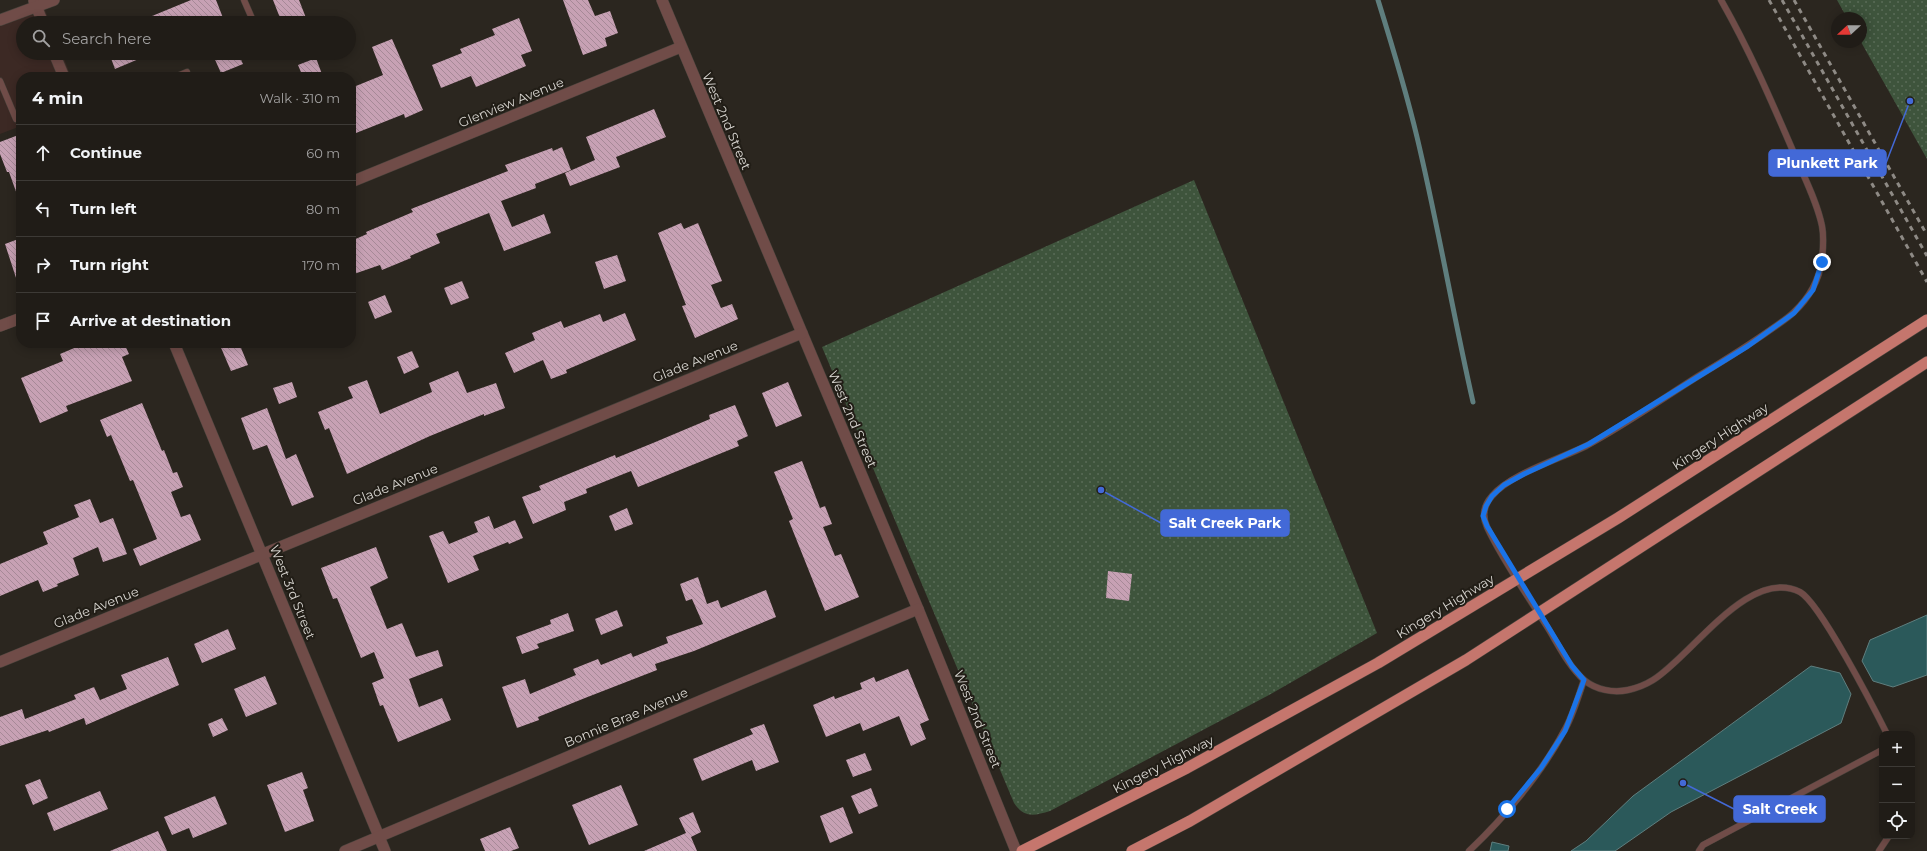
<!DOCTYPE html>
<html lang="en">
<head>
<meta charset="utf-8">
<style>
	:root { --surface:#201c17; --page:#282520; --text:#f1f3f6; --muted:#a2a1a1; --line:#3d3a36 }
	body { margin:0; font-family:Montserrat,sans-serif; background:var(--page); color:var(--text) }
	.controls { position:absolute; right:12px; bottom:12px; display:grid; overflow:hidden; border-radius:8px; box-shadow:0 2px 10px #0003 }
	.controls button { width:36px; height:36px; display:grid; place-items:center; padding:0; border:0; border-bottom:1px solid var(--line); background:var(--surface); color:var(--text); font:20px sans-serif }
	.compass { position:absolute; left:1831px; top:12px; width:36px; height:36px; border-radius:50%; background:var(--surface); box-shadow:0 2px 10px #0003; rotate:249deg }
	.stop { position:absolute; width:12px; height:12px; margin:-9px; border:3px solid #1a73e8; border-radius:50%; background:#fff }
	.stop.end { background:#1a73e8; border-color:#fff; box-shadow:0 1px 4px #0008 }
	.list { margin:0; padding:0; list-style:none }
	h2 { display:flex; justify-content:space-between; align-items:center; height:52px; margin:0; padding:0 16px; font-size:17px }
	h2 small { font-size:13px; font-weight:400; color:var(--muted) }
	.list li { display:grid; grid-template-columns:26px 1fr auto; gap:12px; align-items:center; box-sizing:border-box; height:56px; padding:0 16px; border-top:1px solid var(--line) }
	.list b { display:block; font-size:15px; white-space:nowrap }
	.list em { font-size:13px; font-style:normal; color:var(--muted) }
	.icon { flex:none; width:22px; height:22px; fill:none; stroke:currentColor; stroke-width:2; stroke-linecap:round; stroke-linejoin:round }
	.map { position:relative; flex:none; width:1927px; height:851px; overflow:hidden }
	.search { position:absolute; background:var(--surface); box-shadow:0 2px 10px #0003; left:16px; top:16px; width:340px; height:44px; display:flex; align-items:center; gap:10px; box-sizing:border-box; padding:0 14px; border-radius:22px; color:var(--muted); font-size:15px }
	.panel { position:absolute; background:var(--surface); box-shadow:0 2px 10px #0003; left:16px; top:72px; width:340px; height:276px; border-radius:16px }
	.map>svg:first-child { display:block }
</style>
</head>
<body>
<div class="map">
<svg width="1927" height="851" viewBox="0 0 1927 851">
	<defs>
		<pattern id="park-dots" width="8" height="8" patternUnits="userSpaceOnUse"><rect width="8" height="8" fill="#3e543c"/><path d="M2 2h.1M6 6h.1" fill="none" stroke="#596c57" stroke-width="1.8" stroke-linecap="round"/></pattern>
		<pattern id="building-back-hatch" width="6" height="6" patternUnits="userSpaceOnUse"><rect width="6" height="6" fill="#c7a1b4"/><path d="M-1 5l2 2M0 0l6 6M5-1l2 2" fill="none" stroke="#a68997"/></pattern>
	</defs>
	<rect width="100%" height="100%" fill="#2b261f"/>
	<polygon fill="#3c2924" points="44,7 50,23 23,23 23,53 62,53 71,77 21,77 21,126 0,134 0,24"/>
	<g fill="url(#park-dots)">
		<polygon points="1837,0 1927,0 1927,159 1861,42 1861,18 1847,18"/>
		<path d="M1194,180L1377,633L1269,695L1050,811C1034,816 1024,818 1014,803L822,347Z"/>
	</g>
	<g fill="#2b595a" stroke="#5f7e7e">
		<polygon points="1927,615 1927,675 1893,687 1873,681 1862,661 1870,640"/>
		<polygon points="1811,666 1840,673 1851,694 1841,723 1671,812 1615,851 1571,851 1586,841 1633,796"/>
		<polygon points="1492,842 1509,846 1508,851 1490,851"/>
	</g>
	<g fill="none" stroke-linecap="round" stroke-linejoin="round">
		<path stroke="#5f7e7e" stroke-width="5" d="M1378,0C1392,45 1406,91 1417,137C1438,225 1453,314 1473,402"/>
	</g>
	<g fill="url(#building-back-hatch)">
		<polygon points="191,0 216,0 225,23 135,23"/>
		<polygon points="273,0 299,0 308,23 282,23"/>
		<polygon points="563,0 588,0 595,16 610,11 618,33 605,38 607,46 583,55"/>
		<polygon points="519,18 532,51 521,55 526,66 476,87 471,76 441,88 432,65 462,53 460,49 495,35 492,29"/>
		<polygon points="392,39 423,110 405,118 404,114 351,135 351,88 383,75 372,47"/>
		<polygon points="109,53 153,53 115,69"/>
		<polygon points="212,53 238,53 243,64 221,73"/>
		<polygon points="316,58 323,77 303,77 298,65"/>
		<polygon points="654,109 666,137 616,157 620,167 570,186 565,173 595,160 586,137"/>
		<polygon points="21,134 21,200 19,200 9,172 7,172 0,154 0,142"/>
		<polygon points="562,147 571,170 535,184 536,188 501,201 512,227 544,214 551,233 504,251 489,213 436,234 440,243 410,256 411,258 382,270 380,265 351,275 351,241 367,234 366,232 413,212 411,209 508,171 505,165 552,148 553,151"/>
		<polygon points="681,223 684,229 698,223 722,281 711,285 721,308 732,304 738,319 695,338 682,306 686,305 658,233"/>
		<polygon points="21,238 21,284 18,284 5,244"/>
		<polygon points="617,255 626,281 604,289 595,262"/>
		<polygon points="462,281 469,298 451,305 444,288"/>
		<polygon points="385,295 392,312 375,319 368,302"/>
		<polygon points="625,313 636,340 566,370 567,373 551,379 543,360 514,373 505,353 535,340 532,333 561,321 564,328 600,314 603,322"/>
		<polygon points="86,343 124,343 129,354 122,357 132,381 66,406 68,411 40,423 21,378 63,361 60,354"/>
		<polygon points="219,343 239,343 248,365 231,371"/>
		<polygon points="412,351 419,367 404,374 397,357"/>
		<polygon points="458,371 467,393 496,383 505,408 484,416 484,414 430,436 347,474 329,428 325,430 318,412 353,398 348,387 367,380 380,414 432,392 429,383"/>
		<polygon points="292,382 297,397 279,404 273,388"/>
		<polygon points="788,382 802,416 776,427 762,393"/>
		<polygon points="142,403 162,451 164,450 173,473 177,472 183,487 171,492 181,517 190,514 201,540 140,566 133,549 157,539 133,480 130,481 111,435 107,437 100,420"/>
		<polygon points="735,405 748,436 737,441 739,446 638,487 631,471 586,489 587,493 564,502 566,510 533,524 522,497 541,490 539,486 615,455 616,458 653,443 710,419 709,415"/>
		<polygon points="267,408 286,459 296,454 314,497 292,506 267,445 253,450 241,418"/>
		<polygon points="802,461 820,508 825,506 832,524 823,527 835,556 841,554 859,597 825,611 789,521 793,519 774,472"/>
		<polygon points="90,499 100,523 113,518 127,554 103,562 98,547 73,558 79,575 57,584 58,586 43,592 38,580 0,596 0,564 48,544 43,532 79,517 74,505"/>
		<polygon points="627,508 633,524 615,531 609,516"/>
		<polygon points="489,516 494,529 515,520 523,538 509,544 508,542 473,556 479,570 448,583 429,536 443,531 449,544 478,532 474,522"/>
		<polygon points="376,547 388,578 370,587 387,629 402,623 416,657 438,650 443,666 409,679 419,707 442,698 451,720 398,742 383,705 380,706 372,683 384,678 374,652 361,658 337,598 333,599 321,568"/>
		<polygon points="1108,571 1132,574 1129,601 1106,598"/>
		<polygon points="698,577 707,604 718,600 721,608 766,590 776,617 694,651 655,664 657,670 585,698 538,717 539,720 517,728 502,687 525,679 530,694 576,675 573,669 598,659 601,665 631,653 633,657 668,643 666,637 703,624 692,599 686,601 680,584"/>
		<polygon points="617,610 623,626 601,635 595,619"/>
		<polygon points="568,613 574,631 537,644 539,648 522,654 516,637 551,624 550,620"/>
		<polygon points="228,629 236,649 202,663 194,644"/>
		<polygon points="168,657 179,685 86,725 84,718 49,732 48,730 0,746 0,717 22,709 25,719 76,699 74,695 94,687 100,700 127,689 121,675"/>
		<polygon points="908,669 929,720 920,724 926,739 911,746 899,716 863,731 860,723 826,737 813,705 834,696 835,699 862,689 860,683 874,677 876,682"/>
		<polygon points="265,676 277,704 246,717 234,689"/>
		<polygon points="222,718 228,730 213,737 208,724"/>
		<polygon points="764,724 779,762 756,771 752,760 702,781 693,759 753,734 750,729"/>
		<polygon points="865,753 872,770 853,777 846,760"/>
		<polygon points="302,772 308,788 303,790 314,821 285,832 267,785"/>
		<polygon points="40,779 48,798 33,805 25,785"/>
		<polygon points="621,785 638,825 589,845 572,805"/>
		<polygon points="871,788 878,806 859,814 851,796"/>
		<polygon points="100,791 108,809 54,831 47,813"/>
		<polygon points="215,796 227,824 193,838 189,828 172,835 164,817"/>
		<polygon points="843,807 853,833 830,843 820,816"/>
		<polygon points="693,812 701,832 691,837 697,851 644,851 686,833 679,818"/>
		<polygon points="510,827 519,848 511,851 485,851 480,839"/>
		<polygon points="158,831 167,851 110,851"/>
	</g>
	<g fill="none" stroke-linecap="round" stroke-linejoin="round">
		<defs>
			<g id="service">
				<polyline points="244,0 254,23"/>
				<path d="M1721,0C1749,49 1771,100 1793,151C1803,175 1817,201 1822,226C1824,236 1823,250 1822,260C1819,280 1809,298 1794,312C1788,318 1780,323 1773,328C1749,345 1725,360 1700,375C1662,399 1625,425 1586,446C1560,459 1510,474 1492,496C1484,505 1482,516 1487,527C1503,561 1526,593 1546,625C1557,642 1568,666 1584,680C1596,690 1613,693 1628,690C1637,688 1645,685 1653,680C1691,657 1749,566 1800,592C1820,603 1874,708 1887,734"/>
				<polyline points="175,77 187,72"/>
				<polyline points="0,81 16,119"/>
				<path d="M1469,851C1503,819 1542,773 1564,731C1573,716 1578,697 1584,680"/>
				<polyline points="1699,851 1703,845 1882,750"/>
				<polyline points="1879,851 1889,836"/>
			</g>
			<g id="minor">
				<polyline points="662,0 918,609 1016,851"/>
				<polyline points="34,1 43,23"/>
				<polyline points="0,20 54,0"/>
				<polyline points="54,53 64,77"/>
				<polyline points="351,182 681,47"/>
				<polyline points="0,326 21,318"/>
				<polyline points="174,343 385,851"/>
				<polyline points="0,662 802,333"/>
				<polyline points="345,851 918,609"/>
			</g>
			<g id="trunk">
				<polyline points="1022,851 1187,768 1378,663 1618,518 1927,320"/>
				<polyline points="1132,851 1190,821 1466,660 1927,362"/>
			</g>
		</defs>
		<use href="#service" stroke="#47423b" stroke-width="7"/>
		<use href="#minor" stroke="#47423b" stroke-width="12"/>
		<use href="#trunk" stroke="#47423b" stroke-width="12"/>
		<use href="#service" stroke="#704c48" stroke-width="6"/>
		<use href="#minor" stroke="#704c48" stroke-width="11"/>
		<use href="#trunk" stroke="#c5766d" stroke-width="11"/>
		<g stroke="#8e8a85" stroke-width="3" stroke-dasharray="5 5" stroke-linecap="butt">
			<polyline points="1769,0 1927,282"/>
			<polyline points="1782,0 1927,256"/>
			<polyline points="1794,0 1927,235"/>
		</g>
	</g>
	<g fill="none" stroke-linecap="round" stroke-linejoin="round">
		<polyline stroke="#1a73e8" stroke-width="5" points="1507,809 1541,768 1565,731 1584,680 1572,666 1487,526 1483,516 1486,506 1492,496 1504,485 1524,474 1589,444 1748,346 1794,313 1813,290 1822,262"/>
	</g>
	<g text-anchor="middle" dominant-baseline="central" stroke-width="4" stroke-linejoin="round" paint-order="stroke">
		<g font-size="13" fill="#d9d6d1" stroke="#211d16">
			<text transform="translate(511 102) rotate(-22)">Glenview Avenue</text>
			<text transform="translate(727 121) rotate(67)">West 2nd Street</text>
			<text transform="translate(695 361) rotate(-22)">Glade Avenue</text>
			<text transform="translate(853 419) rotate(67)">West 2nd Street</text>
			<text transform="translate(1720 436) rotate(-33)">Kingery Highway</text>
			<text transform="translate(395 484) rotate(-22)">Glade Avenue</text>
			<text transform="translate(293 592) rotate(68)">West 3rd Street</text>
			<text transform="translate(1445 606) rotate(-31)">Kingery Highway</text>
			<text transform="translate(96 607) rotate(-22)">Glade Avenue</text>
			<text transform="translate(626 717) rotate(-23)">Bonnie Brae Avenue</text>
			<text transform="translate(978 719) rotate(68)">West 2nd Street</text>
			<text transform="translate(1163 764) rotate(-27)">Kingery Highway</text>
		</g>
	</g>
	<path fill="none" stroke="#4369d7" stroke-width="1.5" d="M1910 101L1886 163M1101 490L1161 523M1683 783L1734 809"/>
	<g fill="#4369d7" stroke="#211d16" stroke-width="1.5">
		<circle cx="1910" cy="101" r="4"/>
		<circle cx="1101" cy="490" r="4"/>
		<circle cx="1683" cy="783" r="4"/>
	</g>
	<g fill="#4369d7" stroke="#4369d7" stroke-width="1.5">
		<rect x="1769" y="150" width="117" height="26" rx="4"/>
		<rect x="1161" y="510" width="128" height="26" rx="4"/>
		<rect x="1734" y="796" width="91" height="26" rx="4"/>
	</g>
	<g font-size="14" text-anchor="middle" font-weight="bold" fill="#fff">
		<text x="1827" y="168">Plunkett Park</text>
		<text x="1225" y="528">Salt Creek Park</text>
		<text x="1780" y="814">Salt Creek</text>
	</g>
</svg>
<div class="controls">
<button>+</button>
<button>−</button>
<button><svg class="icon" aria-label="locate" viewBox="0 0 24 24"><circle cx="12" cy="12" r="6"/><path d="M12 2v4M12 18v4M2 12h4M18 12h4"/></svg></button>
</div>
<svg class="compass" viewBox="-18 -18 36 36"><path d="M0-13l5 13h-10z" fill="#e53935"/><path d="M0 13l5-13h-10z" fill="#a2a1a1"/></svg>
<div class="stop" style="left:1507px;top:809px"></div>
<div class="stop end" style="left:1822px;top:262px"></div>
<div class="search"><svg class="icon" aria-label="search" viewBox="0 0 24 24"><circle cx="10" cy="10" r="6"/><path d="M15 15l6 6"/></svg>Search here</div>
<section class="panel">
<h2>4 min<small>Walk · 310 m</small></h2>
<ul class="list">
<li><svg class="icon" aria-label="ahead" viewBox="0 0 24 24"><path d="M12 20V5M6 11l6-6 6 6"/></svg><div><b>Continue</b></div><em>60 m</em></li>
<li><svg class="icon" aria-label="left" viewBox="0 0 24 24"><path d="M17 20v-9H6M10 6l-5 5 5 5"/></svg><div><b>Turn left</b></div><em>80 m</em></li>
<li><svg class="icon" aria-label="right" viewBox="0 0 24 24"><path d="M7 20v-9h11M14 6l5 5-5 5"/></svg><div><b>Turn right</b></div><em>170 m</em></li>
<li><svg class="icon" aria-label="arrive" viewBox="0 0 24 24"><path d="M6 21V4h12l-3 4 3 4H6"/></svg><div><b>Arrive at destination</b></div></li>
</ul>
</section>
</div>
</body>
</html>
